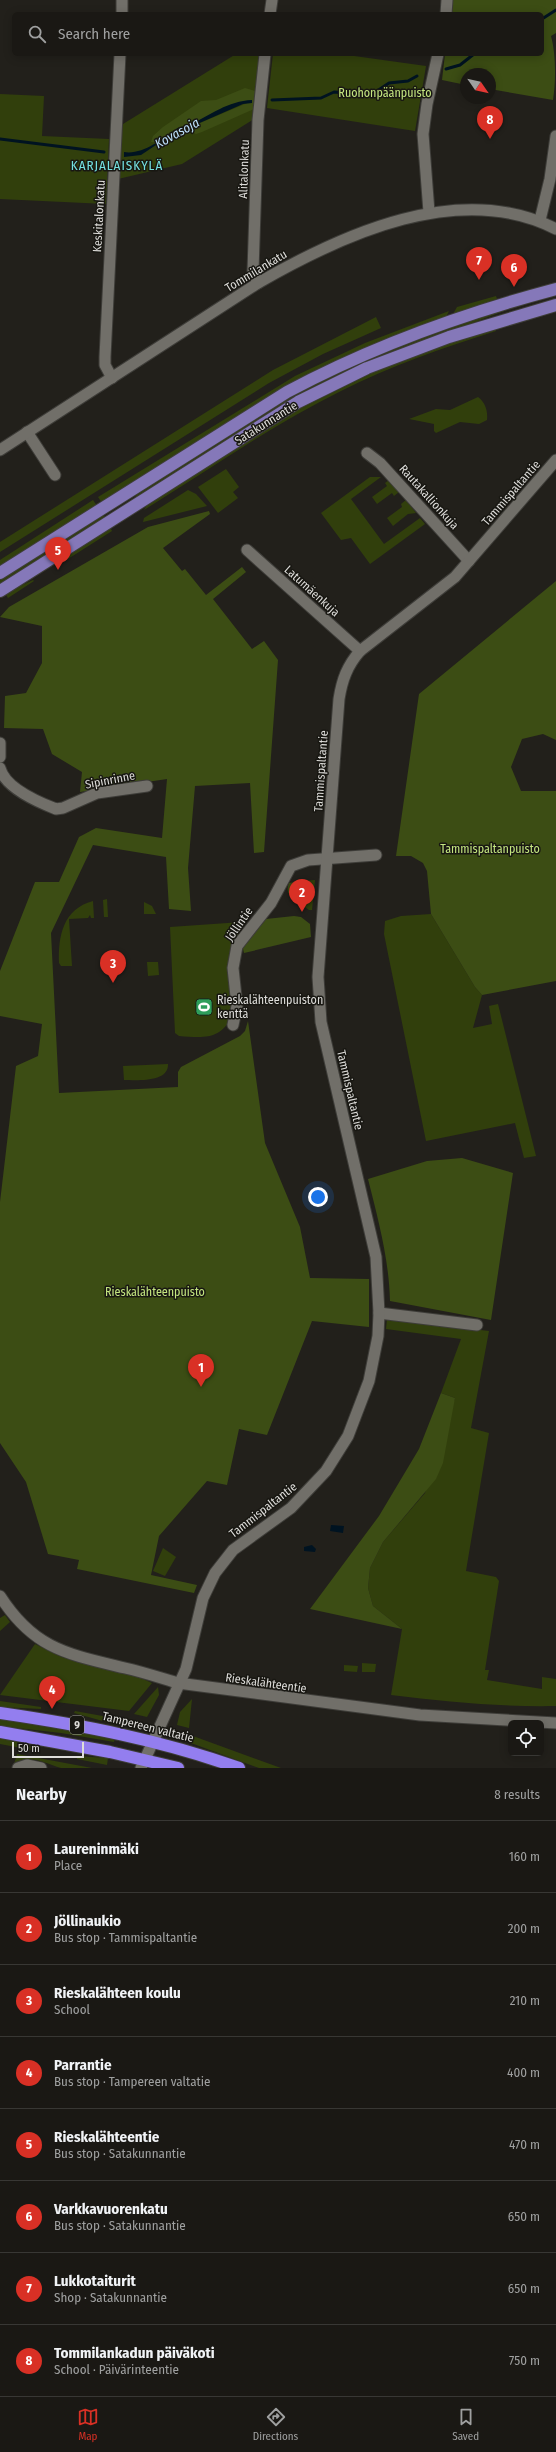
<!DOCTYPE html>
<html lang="en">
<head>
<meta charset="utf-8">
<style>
	:root { --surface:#1a1814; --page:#272522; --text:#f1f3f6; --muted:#9fa0a0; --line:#383734; --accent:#d93025 }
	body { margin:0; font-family:"Fira Sans Condensed",sans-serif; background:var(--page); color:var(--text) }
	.controls { position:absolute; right:12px; bottom:12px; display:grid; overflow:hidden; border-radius:6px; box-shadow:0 2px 10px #0003 }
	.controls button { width:36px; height:36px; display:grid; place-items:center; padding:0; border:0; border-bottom:1px solid var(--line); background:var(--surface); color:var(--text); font:20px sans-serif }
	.compass { position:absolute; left:460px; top:68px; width:36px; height:36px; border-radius:50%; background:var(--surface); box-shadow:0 2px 10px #0003; rotate:124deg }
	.scale { position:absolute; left:12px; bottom:10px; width:72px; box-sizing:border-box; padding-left:4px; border:2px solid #deddda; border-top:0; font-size:11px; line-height:14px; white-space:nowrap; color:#deddda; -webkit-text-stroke:3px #181712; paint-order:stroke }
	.you { position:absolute; left:318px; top:1197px; width:14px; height:14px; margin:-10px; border:3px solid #fff; border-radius:50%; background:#1a73e8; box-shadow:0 0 0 6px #1a73e833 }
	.badge { display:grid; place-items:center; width:26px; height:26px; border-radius:50%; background:var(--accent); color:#fff; font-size:13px; font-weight:700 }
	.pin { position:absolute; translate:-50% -33px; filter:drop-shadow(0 1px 2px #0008) }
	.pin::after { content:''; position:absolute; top:21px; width:14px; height:12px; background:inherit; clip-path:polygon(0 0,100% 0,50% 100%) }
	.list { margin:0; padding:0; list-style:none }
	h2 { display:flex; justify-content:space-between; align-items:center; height:52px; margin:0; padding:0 16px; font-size:17px }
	h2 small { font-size:13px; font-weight:400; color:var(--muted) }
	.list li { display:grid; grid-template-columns:26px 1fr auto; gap:12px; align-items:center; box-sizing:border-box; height:72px; padding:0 16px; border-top:1px solid var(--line) }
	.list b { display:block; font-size:15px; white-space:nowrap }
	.list p { margin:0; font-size:13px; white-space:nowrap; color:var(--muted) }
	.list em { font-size:13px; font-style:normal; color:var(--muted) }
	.icon { flex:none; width:22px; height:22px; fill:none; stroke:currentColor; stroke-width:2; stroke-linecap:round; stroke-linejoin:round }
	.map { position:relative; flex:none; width:556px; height:1768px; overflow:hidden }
	.search { position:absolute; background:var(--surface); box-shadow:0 2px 10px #0003; left:12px; right:12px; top:12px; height:44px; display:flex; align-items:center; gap:10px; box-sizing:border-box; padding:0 14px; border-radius:6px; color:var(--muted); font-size:15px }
	.sheet { height:628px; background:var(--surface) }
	nav { display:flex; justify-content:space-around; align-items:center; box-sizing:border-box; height:56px; border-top:1px solid var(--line); background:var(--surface); font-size:11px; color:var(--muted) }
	nav a { display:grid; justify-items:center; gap:2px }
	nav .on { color:var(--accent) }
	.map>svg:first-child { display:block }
</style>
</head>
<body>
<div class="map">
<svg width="556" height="1768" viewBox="0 0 556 1768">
	<rect width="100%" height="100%" fill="#22201b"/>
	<g fill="#313f0c">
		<polygon points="236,54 262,54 254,119 182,164 118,179 118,170 120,170 121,166 118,166 121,112 123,111 123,124"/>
		<polygon points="273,54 340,54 426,66 415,131 267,108"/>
		<polygon points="0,94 44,96 42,136 109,139 106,204 0,199"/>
		<polygon points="496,296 497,299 453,314 457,307"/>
		<polygon points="525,303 372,361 134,500 137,493 298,392 370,357 451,326"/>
		<polygon points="449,311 446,317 332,363 102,503 98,497 295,376 365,343"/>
		<polygon points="376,317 381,328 323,354 269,383 0,552 0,542 273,370"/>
		<path d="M495,329L496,331C443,348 390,366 341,391C272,425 209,470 144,510L148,503L305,405L379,368L425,349Z"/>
		<path d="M478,397C485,402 488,411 487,420L479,424L460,422L436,433L434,431V424L409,419L436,409L450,410Z"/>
		<polygon points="226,469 239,487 233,492 238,498 218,513 198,487"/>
		<polygon points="370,477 381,477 351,499 384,544 420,518 425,524 370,564 351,538 341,540 321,513"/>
		<polygon points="389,480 399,492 394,496 392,493 377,504 372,497 387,486 385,483"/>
		<polygon points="188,490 196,494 207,506 143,522 144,518"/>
		<polygon points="93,500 97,506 0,568 0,560"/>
		<polygon points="406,500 416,513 408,514 393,526 387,518 402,507 401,504"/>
		<polygon points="103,514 105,518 0,585 0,579"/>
		<polygon points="110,527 112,531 60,564 72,552"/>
		<polygon points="33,580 34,581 8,598 5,593"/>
		<polygon points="315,880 312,910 309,910 294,899 302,881"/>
		<polygon points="107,899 108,917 104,917 103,900"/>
		<path d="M93,901L94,918H91L90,915L88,918L69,919L72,966H61L59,963C58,936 63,909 93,901Z"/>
		<polygon points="144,902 152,906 156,914 144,914"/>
		<polygon points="431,914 475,987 482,995 473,1028 492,1024 489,1006 498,1004 536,1156 524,1158 515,1123 426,1141 384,934 385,921 401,916"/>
		<path d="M242,922L239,938L234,1012C222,1040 206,1038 179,1036L175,1033L170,927Z"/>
		<polygon points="147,962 158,962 159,975 148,976"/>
		<path d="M168,1064C169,1083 136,1080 124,1080L123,1066Z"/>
		<path d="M387,1319L489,1331L471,1428L489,1433L466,1571L496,1577L499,1581L485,1670H489L487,1680L542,1689V1677L556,1679V1706C500,1707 446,1702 391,1695L402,1629L373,1606L368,1588L370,1568L383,1542L425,1493L455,1398L441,1393L461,1339L386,1329Z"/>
		<polygon points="163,1548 176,1557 165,1576 153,1571"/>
		<polygon points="5,1615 10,1622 0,1631 0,1618"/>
		<polygon points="35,1644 62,1657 134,1675 152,1683 129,1711 0,1695"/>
		<polygon points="362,1663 376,1664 375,1672 362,1672"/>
		<polygon points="344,1665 358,1666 357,1672 344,1671"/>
		<polygon points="158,1687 159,1695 147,1717 134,1714"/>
		<polygon points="192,1699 189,1728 177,1725 180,1712"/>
		<polygon points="0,1701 41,1707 41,1709 0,1707"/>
		<polygon points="75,1711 119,1719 117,1725 74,1713"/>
		<polygon points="0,1718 115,1738 114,1742 61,1733 0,1726"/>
		<polygon points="130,1721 141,1723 137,1726 124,1726"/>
		<polygon points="193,1736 281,1768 259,1768 191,1743"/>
		<polygon points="0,1737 38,1748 37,1751 0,1744"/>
		<path d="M17,1754L92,1768C83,1768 71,1768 61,1768C44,1763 31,1754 14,1764Z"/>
		<polygon points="77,1756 108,1758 107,1765 77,1759"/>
	</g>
	<g fill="#3c4d14">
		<path d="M451,0H556V33L551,36C556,54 556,81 553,100L490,89V74H466V85L442,80L445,54H542V14H450Z"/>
		<path d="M245,88L255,91L254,109L202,132L196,134L190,131L193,126L252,101C224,103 213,116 189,125C185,127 180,126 177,128C168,133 162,144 151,142L153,136L163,127L201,101L216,100Z"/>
		<polygon points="209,511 210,514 163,548 182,571 185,569 206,595 242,567 246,572 213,599 252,649 264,641 278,660 264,852 254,853 250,783 195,786 188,868 191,911 169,909 166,857 93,845 51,933 59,1093 178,1087 178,1072 181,1067 240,1036 245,1031 248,1021 265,1143 300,1227 310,1278 369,1279 369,1327 312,1321 267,1435 239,1429 227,1485 207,1481 159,1536 151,1575 197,1585 194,1593 77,1569 79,1560 48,1554 26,1482 0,1443 0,1202 16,1066 38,1056 42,1024 0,1016 0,971 35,882 59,882 79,837 96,828 162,838 167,779 80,792 82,772 52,754 43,729 4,728 5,696 26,693 42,663 42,626 0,617 9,607 148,527"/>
		<polygon points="556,581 556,740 543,734 522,739 511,767 521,791 556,791 556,981 482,995 475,987 431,914 427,871 423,863 411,856 396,856 419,694"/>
		<path d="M302,881L294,899C288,894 286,891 289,883Z"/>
		<polygon points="294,916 301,917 310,924 311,937 244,953 242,945 266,919"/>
		<path d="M462,1158L513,1173L491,1320L390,1301C389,1259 378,1219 368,1179L427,1161Z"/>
		<polygon points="441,1393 455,1398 443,1463 436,1479 383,1542 370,1568 368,1588 373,1606 402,1629 310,1609 379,1516 419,1449"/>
	</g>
	<g fill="#001321">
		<path d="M252,100V103L243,104L179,132L169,140L156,145L141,155L124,157V152C142,155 161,140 175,130C179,126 185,127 190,125C210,115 228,101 252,100Z"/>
		<polygon points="331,1525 344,1526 343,1533 330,1531"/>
		<polygon points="312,1545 316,1549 315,1552 304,1551 304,1547"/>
	</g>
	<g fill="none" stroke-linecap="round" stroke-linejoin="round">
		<g stroke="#001321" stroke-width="3">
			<polyline points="542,19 556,10"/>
			<polyline points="446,69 460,65 474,54"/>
			<polyline points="272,100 321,98 334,92 371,95 389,83 408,81 417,76"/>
			<polyline points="0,139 104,152"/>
		</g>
		<defs>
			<g id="minor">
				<polyline points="122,14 122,0"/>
				<polyline points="270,14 272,0"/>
				<polyline points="446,14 447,0"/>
				<polyline points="429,212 423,134 427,104 438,54"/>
				<polyline points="540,220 550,179 556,136"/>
				<polyline points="258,283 253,271 258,120 265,54"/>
				<polyline points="112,378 105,365 105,357 120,54"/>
				<polyline points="27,432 55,475"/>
				<path d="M0,450L258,283C343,234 460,180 556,229"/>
				<polyline points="367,453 380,463 469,561"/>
				<polyline points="247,550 360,651"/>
				<polyline points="0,743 0,757"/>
				<path d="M0,768C5,788 38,802 56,809L63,808L97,793L147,786"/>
				<polyline points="233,1025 237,1006 233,968 237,946 271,903 291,866 308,860 376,855"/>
				<polyline points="379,1313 477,1325"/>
				<path d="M0,1596C34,1649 67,1654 125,1668C143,1672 161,1678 178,1683L420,1715L556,1723"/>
				<polyline points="18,1768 27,1765 41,1768"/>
				<path d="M141,1768L186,1669L203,1598L215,1573L233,1550L291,1508L326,1471L348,1436L369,1381L378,1336L379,1313L376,1257L321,1022L318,977L339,699C342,680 347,666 360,651L455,577L556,460"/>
			</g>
			<g id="major">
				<path d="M0,573L287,392C373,346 462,314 556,289"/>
				<polyline points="0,591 298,402 367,368 449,337 556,305"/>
			</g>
			<g id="highway">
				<path d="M0,1713C82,1725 161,1740 239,1768"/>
				<polyline points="0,1732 110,1752 178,1768"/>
			</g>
		</defs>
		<use href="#minor" stroke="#3e3d39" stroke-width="13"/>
		<use href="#major" stroke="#3e3d39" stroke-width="14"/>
		<use href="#highway" stroke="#3e3d39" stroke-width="14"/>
		<use href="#minor" stroke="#716f69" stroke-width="11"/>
		<use href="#major" stroke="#8578b9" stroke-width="12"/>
		<use href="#highway" stroke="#937eef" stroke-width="12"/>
	</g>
	<defs>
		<symbol id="stadium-square" viewBox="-11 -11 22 22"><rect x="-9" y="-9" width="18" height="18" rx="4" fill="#2e9e5b" stroke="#181712"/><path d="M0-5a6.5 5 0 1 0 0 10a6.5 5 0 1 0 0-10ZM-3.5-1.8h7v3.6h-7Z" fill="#fff"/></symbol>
	</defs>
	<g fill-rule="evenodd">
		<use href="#stadium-square" x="194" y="997" width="20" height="20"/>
	</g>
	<g text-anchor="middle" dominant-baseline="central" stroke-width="3" stroke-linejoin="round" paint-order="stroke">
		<rect fill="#181712" stroke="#a3a29e" stroke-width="1" x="70" y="1716" width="14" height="18" rx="3"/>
		<g font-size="11" font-weight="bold" fill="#deddda">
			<text x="77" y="1725">9</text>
		</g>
		<g font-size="12" fill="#c4e680" stroke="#181712">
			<text x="385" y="93">Ruohonpäänpuisto</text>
			<text x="490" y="849">Tammispaltanpuisto</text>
			<text x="155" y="1292">Rieskalähteenpuisto</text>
		</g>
		<g font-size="12" fill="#deddda" stroke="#181712">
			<text transform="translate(244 169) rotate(-88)">Alitalonkatu</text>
			<text transform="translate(99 216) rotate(-87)">Keskitalonkatu</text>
			<text transform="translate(256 271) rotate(-31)">Tommilankatu</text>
			<text transform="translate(266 423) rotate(-32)">Satakunnantie</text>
			<text transform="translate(511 493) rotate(-49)">Tammispaltantie</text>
			<text transform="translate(429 497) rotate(48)">Rautakallionkuja</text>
			<text transform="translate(312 591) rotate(42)">Latumäenkuja</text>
			<text transform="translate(321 771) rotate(-86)">Tammispaltantie</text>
			<text transform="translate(110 780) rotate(-11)">Sipinrinne</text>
			<text transform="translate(239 924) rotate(-55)">Jöllintie</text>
			<text transform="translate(350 1090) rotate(77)">Tammispaltantie</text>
			<text transform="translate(263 1510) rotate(-38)">Tammispaltantie</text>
			<text transform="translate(266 1683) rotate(8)">Rieskalähteentie</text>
			<text transform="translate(148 1727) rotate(14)">Tampereen valtatie</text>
		</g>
		<g font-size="12" fill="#deddda" stroke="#181712" text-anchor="start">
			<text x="217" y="1000">Rieskalähteenpuiston<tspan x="217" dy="14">kenttä</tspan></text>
		</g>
		<g font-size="13" font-style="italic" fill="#bde0fc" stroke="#181712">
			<text transform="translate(177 133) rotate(-29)">Kovasoja</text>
		</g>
		<g font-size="13" letter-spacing="1" fill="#74e1e0" stroke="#181712">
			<text x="117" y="165">KARJALAISKYLÄ</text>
		</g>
	</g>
</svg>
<div class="controls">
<button><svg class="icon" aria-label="locate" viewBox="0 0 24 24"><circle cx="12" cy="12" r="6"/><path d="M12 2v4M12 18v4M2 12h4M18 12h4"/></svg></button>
</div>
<svg class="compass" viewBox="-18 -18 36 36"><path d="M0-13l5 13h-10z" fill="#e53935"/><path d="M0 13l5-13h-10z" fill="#9fa0a0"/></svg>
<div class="scale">50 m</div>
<div class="you"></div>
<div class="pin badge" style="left:201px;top:1387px">1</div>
<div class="pin badge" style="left:302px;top:912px">2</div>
<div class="pin badge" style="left:113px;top:983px">3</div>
<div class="pin badge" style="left:52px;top:1709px">4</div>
<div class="pin badge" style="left:58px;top:570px">5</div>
<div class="pin badge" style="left:514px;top:287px">6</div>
<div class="pin badge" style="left:479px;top:280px">7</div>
<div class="pin badge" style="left:490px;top:139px">8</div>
<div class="search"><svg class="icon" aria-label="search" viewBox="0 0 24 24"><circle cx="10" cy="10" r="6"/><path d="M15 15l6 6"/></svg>Search here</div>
</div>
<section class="sheet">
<h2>Nearby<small>8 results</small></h2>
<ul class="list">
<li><span class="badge">1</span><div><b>Laureninmäki</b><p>Place</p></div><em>160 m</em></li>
<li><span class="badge">2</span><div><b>Jöllinaukio</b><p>Bus stop · Tammispaltantie</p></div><em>200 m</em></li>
<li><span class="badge">3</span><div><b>Rieskalähteen koulu</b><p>School</p></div><em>210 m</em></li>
<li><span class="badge">4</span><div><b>Parrantie</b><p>Bus stop · Tampereen valtatie</p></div><em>400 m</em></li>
<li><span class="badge">5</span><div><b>Rieskalähteentie</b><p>Bus stop · Satakunnantie</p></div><em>470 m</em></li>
<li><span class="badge">6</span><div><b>Varkkavuorenkatu</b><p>Bus stop · Satakunnantie</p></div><em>650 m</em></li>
<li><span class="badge">7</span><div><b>Lukkotaiturit</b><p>Shop · Satakunnantie</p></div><em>650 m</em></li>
<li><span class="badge">8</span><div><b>Tommilankadun päiväkoti</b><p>School · Päivärinteentie</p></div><em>750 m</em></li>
</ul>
</section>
<nav>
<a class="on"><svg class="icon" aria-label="map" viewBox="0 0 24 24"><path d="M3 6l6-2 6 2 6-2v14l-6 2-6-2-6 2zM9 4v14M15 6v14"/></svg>Map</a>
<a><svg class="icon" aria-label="directions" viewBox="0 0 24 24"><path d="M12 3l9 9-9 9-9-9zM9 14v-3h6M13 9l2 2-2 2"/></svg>Directions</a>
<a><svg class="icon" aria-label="saved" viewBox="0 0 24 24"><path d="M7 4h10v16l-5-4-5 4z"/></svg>Saved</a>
</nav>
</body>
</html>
